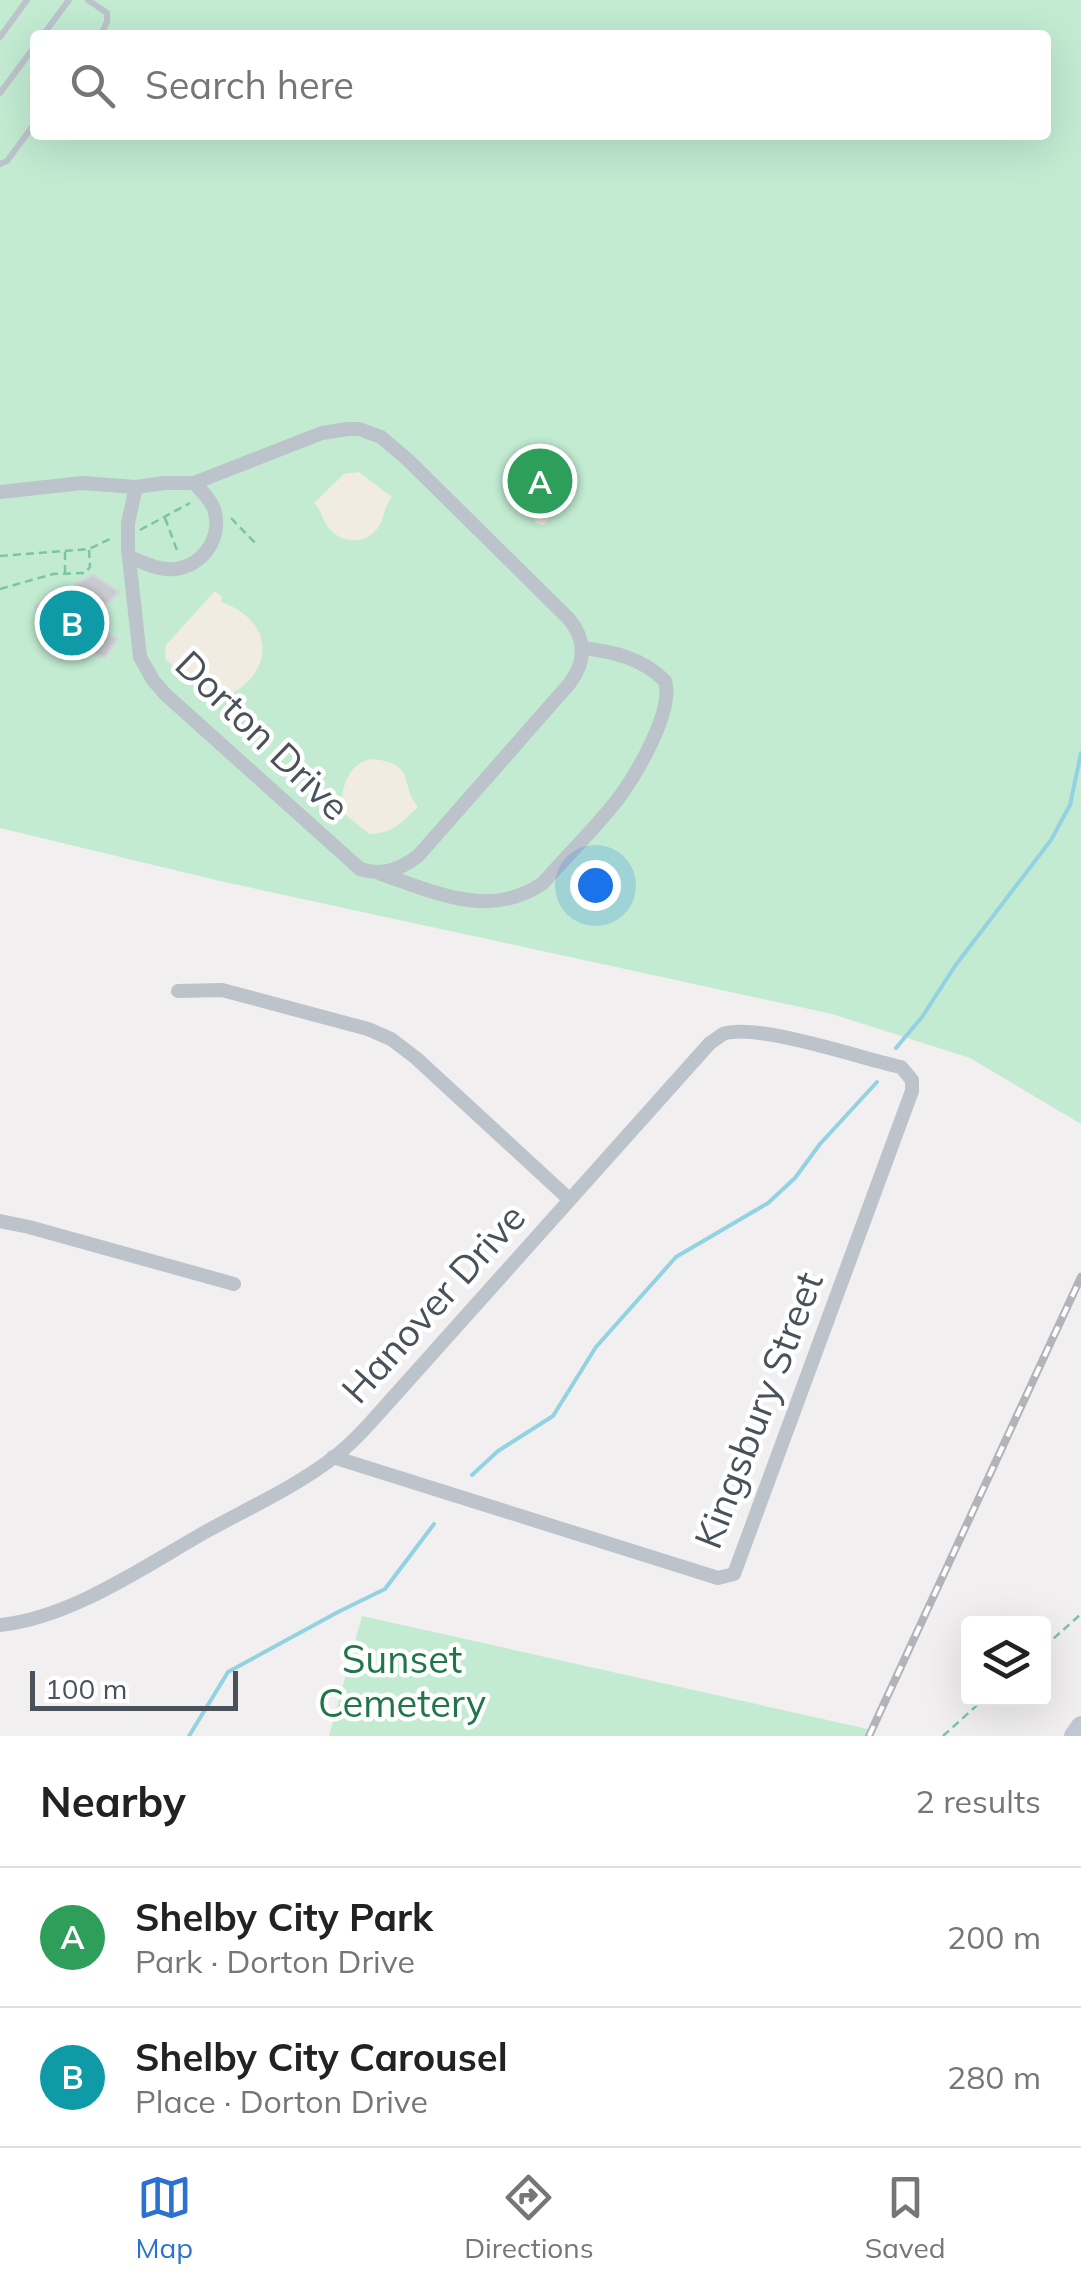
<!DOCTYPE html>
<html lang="en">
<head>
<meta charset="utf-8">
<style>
	:root { --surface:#fff; --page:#f2f2f2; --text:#222; --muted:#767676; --line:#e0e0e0; --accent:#2b72d0 }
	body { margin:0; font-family:Mulish,sans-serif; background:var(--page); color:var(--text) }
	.controls { position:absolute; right:30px; bottom:30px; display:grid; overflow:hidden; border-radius:10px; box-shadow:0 10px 40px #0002 }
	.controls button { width:90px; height:90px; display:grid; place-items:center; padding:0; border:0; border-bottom:2px solid var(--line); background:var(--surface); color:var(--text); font:50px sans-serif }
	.scale { position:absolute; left:30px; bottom:25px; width:208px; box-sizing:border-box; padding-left:10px; border:5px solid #49525b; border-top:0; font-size:28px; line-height:35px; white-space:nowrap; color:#49525b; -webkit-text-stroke:8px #fff; paint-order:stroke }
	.you { position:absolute; left:595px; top:885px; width:35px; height:35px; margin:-25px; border:8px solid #fff; border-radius:50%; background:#1a73e8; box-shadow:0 0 0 15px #1a73e833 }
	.badge { display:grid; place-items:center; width:65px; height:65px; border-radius:50%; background:var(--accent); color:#fff; font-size:32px; font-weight:700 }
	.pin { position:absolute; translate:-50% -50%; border:5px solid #fff; box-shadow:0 2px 10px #0006 }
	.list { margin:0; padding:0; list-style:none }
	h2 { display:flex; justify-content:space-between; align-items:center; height:130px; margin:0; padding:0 40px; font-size:42px }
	h2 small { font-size:32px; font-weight:400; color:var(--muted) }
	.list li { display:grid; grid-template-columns:65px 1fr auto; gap:30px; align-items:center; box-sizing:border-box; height:140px; padding:0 40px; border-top:2px solid var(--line) }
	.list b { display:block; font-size:38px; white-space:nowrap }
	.list p { margin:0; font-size:32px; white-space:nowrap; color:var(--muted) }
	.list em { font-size:32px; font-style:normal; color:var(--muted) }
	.icon { flex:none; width:55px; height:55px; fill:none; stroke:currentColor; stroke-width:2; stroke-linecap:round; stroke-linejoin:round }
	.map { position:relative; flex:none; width:1081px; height:1736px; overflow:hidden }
	.search { position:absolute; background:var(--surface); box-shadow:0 10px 40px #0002; left:30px; right:30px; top:30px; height:110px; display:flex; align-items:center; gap:25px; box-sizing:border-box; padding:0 35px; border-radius:10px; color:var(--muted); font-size:38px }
	.sheet { height:410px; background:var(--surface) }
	nav { display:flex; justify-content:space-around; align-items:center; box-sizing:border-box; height:140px; border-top:2px solid var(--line); background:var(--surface); font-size:28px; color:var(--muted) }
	nav a { display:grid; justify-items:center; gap:5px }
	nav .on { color:var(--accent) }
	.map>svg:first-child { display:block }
</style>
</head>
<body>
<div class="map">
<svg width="1081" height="1736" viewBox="0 0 1081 1736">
	<rect width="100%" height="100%" fill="#f1efef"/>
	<g fill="#c2ebd2" fill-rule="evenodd">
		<path d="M0,0H1081V1124L970,1058L832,1014L220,881L0,828ZM35,35H1046V135H35Z"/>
		<polygon points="362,1616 872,1730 869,1736 329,1736"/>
	</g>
	<g fill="#f1ece1">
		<path d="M359,472L392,497C384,506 385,516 379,526C366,547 338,544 326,524C321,516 321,510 314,503L344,474Z"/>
		<path d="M538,498C553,503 553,513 544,525L536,523L531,511L534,500Z"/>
		<path d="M215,591L222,597L221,602C281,623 273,682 216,700L165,659L166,645Z"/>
		<path d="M371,759C418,763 399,785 418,807C400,823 395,833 369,834L341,811C342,788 346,765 371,759Z"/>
	</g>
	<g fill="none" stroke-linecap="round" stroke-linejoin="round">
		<g stroke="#93d2e3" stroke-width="4">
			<polyline points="896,1048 922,1017 955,966 1051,840 1070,805 1081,753"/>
			<polyline points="472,1475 498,1451 553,1416 596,1347 676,1257 768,1203 795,1178 820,1144 877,1082"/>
			<polyline points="189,1736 228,1672 338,1612 385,1589 434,1524"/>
		</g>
	</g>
	<polygon fill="#c9cbd1" stroke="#d4d5da" stroke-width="2.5" points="93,575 119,592 103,607 105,631 117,639 105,657 62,649 42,635 36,607"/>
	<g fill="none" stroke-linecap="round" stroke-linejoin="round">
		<g stroke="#7dc5a2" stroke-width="2.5" stroke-dasharray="8 5" stroke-linecap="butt">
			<polyline points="165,518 178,553"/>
			<polyline points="231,518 258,546"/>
			<polyline points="140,530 190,503"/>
			<polyline points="65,552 65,574"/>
			<polyline points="0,556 89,549 112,538"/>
			<polyline points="0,589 53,574 85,573 90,567 89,550"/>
			<polyline points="1044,1647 1081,1614"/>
			<polyline points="943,1736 985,1698"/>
		</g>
		<g stroke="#bcc3ca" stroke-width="6">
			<polyline points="88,0 107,13 107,22 101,35"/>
			<polyline points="43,35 69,0"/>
			<polyline points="0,37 27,0"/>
			<polyline points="0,93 35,46"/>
			<polyline points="0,164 7,161 35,123"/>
		</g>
		<g stroke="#bcc3ca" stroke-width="14">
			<path d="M0,492L82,483L136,487L164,483H194L322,433L348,429H359L381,437L408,460L569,619C586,640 586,661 570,683L418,856C399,870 383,876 360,869L165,694L153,680L140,657L128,549V523L136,487"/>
			<path d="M129,557C144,563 160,571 176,569C204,565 223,536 214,509C210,499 202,491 194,483"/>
			<path d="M381,874C435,892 490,920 543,883C568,854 598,826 621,795C638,771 674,710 665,681C642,658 615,652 583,648"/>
			<polyline points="178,991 222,990 368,1029 391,1039 416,1058 569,1199"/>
			<polyline points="0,1221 29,1227 234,1284"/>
			<path d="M0,1625C71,1618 145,1566 207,1531C249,1508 295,1487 333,1458C357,1440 377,1415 397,1393L710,1043C712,1042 720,1036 723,1034C756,1022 863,1059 901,1067L912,1080V1091L734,1574L718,1578L333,1457"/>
		</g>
		<polyline stroke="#bfc7d1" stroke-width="20" points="1074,1736 1081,1726"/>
		<defs>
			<polyline id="rail" points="869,1736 1081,1277"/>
		</defs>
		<use href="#rail" stroke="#b2b4b9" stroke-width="8"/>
		<use href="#rail" stroke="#fff" stroke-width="4" stroke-dasharray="11" stroke-linecap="butt"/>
	</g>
	<g text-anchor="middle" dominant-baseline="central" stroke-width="9" stroke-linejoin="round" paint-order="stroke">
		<g font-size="38" fill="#49525b" stroke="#fff">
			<text transform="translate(263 735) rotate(44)">Dorton Drive</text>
			<text transform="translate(433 1303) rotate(-48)">Hanover Drive</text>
			<text transform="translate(758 1410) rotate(-69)">Kingsbury Street</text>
		</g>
		<g font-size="38" fill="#20754b" stroke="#fff">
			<text x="402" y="1659">Sunset<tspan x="402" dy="44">Cemetery</tspan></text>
		</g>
	</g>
</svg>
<div class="controls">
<button><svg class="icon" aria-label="layers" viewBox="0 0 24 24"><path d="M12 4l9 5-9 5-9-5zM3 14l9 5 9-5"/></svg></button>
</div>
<div class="scale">100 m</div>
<div class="you"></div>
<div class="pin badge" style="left:540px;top:481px;background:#2e9e5b">A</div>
<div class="pin badge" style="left:72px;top:623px;background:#0f9aa8">B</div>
<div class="search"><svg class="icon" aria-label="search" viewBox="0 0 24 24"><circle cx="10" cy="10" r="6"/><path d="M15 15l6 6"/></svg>Search here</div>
</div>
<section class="sheet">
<h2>Nearby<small>2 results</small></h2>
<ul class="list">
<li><span class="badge" style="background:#2e9e5b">A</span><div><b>Shelby City Park</b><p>Park · Dorton Drive</p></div><em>200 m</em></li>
<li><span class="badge" style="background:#0f9aa8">B</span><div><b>Shelby City Carousel</b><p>Place · Dorton Drive</p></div><em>280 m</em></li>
</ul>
</section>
<nav>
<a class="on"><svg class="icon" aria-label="map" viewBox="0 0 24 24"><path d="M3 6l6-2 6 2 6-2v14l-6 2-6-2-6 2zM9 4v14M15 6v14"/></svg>Map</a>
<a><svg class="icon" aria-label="directions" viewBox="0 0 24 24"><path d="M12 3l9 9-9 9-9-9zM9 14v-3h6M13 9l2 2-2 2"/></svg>Directions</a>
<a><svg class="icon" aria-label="saved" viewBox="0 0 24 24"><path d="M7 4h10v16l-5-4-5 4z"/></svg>Saved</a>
</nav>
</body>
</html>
